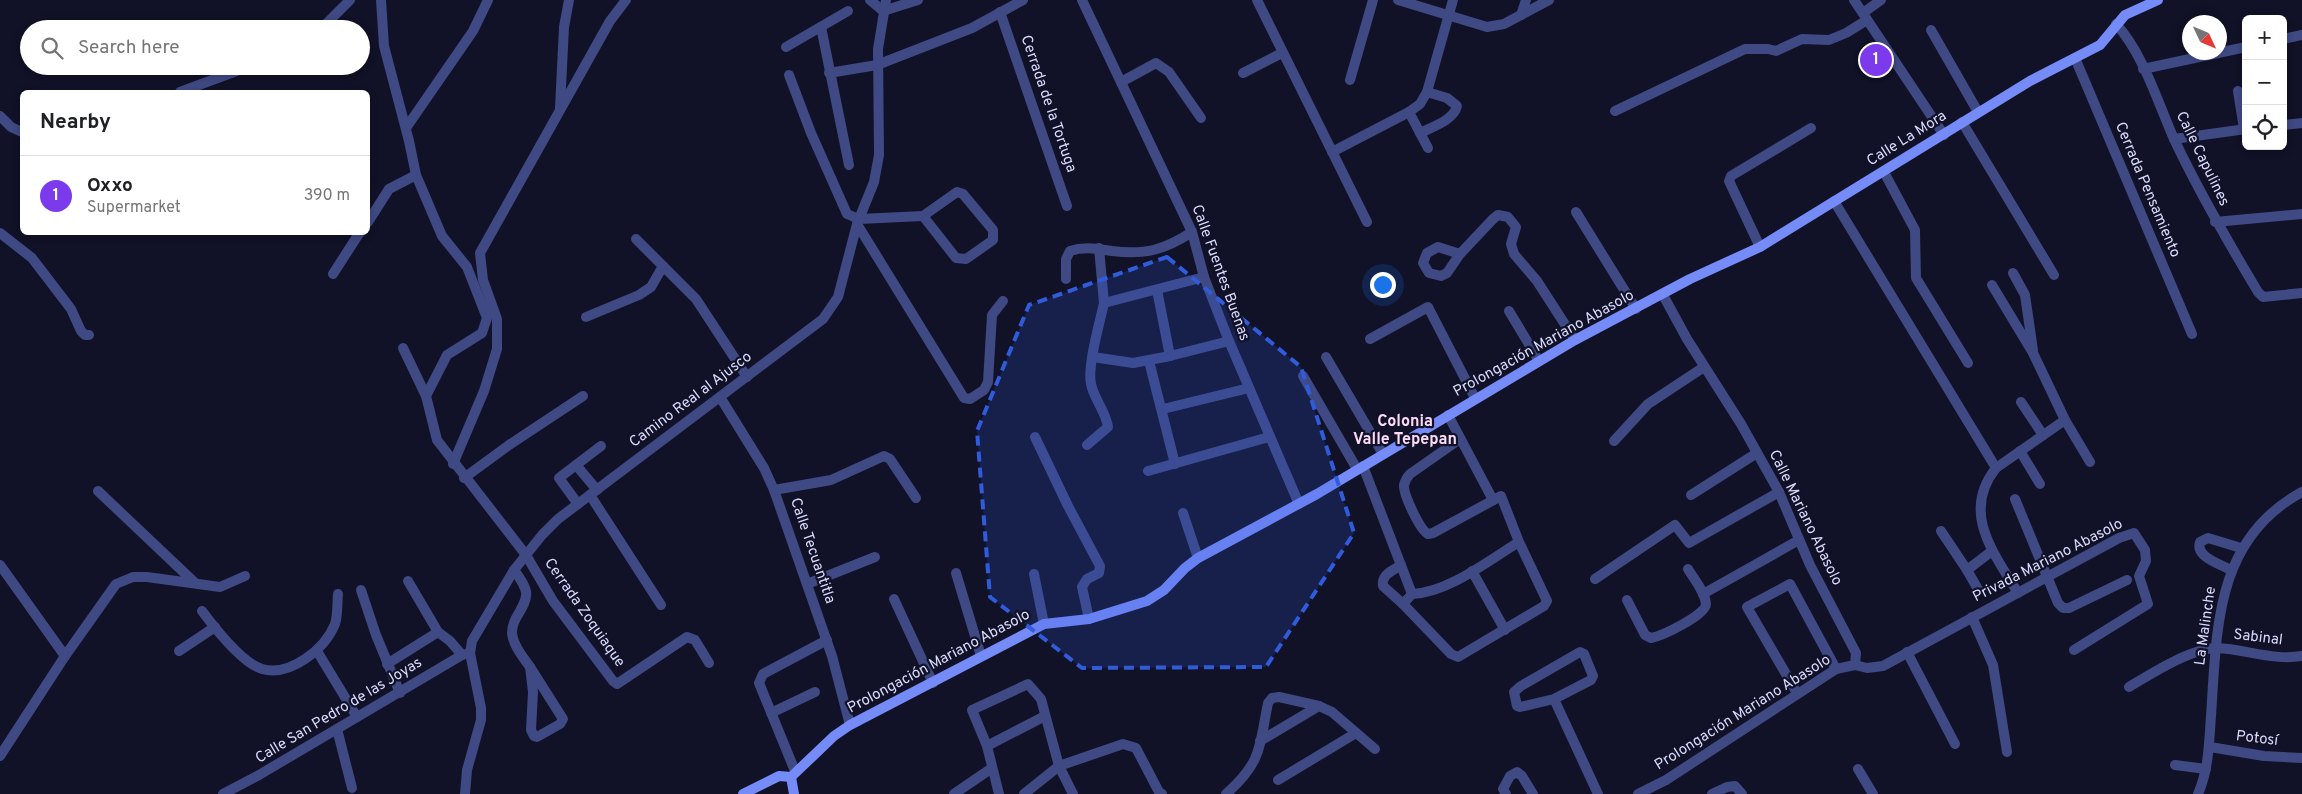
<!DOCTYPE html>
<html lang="en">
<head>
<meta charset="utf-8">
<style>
	:root { --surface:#fff; --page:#f2f2f2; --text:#202124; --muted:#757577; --line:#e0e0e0; --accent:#7c3aed }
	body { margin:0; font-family:Overpass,sans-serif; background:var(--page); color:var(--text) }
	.controls { position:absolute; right:15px; top:15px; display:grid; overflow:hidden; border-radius:8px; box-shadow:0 2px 8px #0003 }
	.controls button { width:45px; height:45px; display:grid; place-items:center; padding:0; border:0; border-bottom:1px solid var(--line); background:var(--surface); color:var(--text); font:25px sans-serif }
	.compass { position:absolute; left:2182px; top:15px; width:45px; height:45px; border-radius:50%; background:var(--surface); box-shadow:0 2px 8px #0003; rotate:134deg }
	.you { position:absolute; left:1382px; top:284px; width:18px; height:18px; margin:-12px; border:4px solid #fff; border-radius:50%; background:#1a73e8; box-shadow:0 0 0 8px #1a73e833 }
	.badge { display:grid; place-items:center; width:32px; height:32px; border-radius:50%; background:var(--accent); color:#fff; font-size:16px; font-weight:700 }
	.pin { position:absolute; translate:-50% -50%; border:2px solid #fff; box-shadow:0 1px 5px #0006 }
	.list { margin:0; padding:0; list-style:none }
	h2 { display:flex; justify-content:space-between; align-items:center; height:65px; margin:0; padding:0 20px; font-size:21px }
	h2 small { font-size:16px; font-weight:400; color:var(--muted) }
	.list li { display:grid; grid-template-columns:32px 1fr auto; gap:15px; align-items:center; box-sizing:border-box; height:80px; padding:0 20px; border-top:1px solid var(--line) }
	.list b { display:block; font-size:19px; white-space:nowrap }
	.list p { margin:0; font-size:16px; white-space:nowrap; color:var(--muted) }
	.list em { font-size:16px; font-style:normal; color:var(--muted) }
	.icon { flex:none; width:28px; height:28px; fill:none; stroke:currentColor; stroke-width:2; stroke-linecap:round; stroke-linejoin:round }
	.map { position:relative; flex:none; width:2302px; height:794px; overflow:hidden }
	.search { position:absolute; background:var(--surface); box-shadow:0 2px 8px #0003; left:20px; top:20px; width:350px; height:55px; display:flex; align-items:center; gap:12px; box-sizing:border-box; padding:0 18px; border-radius:28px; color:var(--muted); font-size:19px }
	.panel { position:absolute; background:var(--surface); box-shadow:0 2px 8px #0003; left:20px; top:90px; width:350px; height:145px; border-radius:8px }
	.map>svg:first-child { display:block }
</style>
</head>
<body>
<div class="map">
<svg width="2302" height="794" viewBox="0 0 2302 794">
	<rect width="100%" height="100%" fill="#111127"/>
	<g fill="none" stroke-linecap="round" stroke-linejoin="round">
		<g stroke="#3f4983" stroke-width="10">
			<polyline points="381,0 384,46 409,141 416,175 442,236 467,267 487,318 482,333 447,355 426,396 437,440 526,555 553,601 613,681 617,684 687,637 695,640 709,663"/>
			<polyline points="870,0 883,11 918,0"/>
			<polyline points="1082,0 1192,232 1204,277 1229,341 1299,504"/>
			<polyline points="1257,0 1367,222"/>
			<polyline points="1398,0 1487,27 1504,24 1549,0"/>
			<polyline points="1854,0 1944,135"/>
			<polyline points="1000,12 1067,206"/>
			<polyline points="1863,13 1881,0"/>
			<polyline points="1521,15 1526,0"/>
			<path d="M2116,24C2143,53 2158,103 2174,139C2199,192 2228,242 2258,292L2263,297L2302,293"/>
			<polyline points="821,27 849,165"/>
			<polyline points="321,29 350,0"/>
			<polyline points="1931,30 1978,112"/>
			<polyline points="2283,39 2302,35"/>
			<polyline points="786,47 848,11"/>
			<polyline points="2075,58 2192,334"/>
			<polyline points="2143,69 2246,47"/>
			<polyline points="829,73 877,65 972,28 1023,0"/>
			<polyline points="1243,73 1282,53"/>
			<polyline points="789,75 811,133 847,214 859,219 923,216"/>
			<polyline points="1350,80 1373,0"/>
			<polyline points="1121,82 1156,63 1169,72 1201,118"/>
			<polyline points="2238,91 2244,129"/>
			<polyline points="180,92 250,66"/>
			<polyline points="560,108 564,27 569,0"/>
			<polyline points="1615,111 1745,49 1768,49 1776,51 1802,39 1829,40 1846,33 1867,20"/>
			<polyline points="1409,112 1428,148"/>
			<polyline points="0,116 11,127 22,132"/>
			<polyline points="1962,122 2054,275"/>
			<polyline points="2283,125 2302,123"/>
			<polyline points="406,128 473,31 488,0"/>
			<path d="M1420,133C1432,127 1454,120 1457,106L1447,98L1427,92"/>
			<polyline points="2174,139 2246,129"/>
			<polyline points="1332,152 1409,112 1420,104 1427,92 1453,0"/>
			<polyline points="1884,172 1915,230 1916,278 1968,363"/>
			<polygon points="957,192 963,194 993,230 993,240 966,259 956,258 923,216"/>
			<path d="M1834,201L1996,468C1961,512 1993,552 2018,593"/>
			<polyline points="1576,212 1636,309"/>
			<polyline points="368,222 389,189 416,175"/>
			<polyline points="2215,222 2302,214"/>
			<polyline points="857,224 964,398 970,399 984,390 988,382 992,315 1003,301"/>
			<polyline points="0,233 32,258 71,309 81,331 85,335 89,335"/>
			<polyline points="636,239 696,299 747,377"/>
			<polyline points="1760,247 1729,181 1731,176 1811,128"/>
			<polyline points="1099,248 1104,303"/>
			<polyline points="1460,254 1438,247 1427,253 1423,263 1429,273 1441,276 1447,273 1460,254 1493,219 1498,215 1508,217 1516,227 1511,244 1514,254 1537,281 1575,340"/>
			<polyline points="2013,273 2025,295 2033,350"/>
			<polyline points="333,274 360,232"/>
			<path d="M1066,279V259L1070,251C1085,246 1098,249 1112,251C1146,255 1164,250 1192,232"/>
			<polyline points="1992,285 2033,353 2065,420 2090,462"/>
			<polyline points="1157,290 1170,356"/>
			<polyline points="1509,311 1539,361"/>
			<polyline points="586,317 639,295 651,287 663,266"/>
			<polyline points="1370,339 1428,307 1475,398"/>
			<polyline points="403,348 426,396"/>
			<polyline points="1093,357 1133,363 1170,356 1229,341"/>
			<polyline points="1326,357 1383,454"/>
			<polyline points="1149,361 1175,464"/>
			<polyline points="1303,376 1357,469"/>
			<polyline points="720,397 764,468 774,490 832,656 850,725"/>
			<polyline points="2021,402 2043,435"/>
			<polyline points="1163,409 1249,388"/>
			<polyline points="1448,415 1493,500"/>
			<polyline points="1035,437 1068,506 1100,566 1099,573 1087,579 1082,587 1089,619"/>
			<path d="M1460,439L1410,474C1407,477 1405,481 1404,485C1403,494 1420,530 1428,534L1433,533L1501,496L1519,542L1547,601L1544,606L1458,657L1451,654L1403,604L1412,594C1448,593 1489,560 1519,542"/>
			<polyline points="1614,441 1648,404 1704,367"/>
			<path d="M1087,445L1108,427C1106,412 1094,399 1091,384C1087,366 1100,322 1104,303L1204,277"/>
			<polyline points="2020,451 2040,484"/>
			<polyline points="453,464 484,391 497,349 497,319 483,280 480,253 610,21 626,0"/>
			<polyline points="576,465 597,490"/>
			<polyline points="1363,466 1412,594"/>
			<polyline points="1996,468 2065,420"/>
			<polyline points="1148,471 1269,437"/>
			<polyline points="464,478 509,445 583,396"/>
			<polyline points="774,490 831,480 884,456 890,459 916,498"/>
			<polyline points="98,491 194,582"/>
			<polyline points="590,495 661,605"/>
			<polyline points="1691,495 1757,453"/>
			<polyline points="2015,499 2058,603 2063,608 2069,608 2127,580"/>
			<polyline points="578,504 559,478 601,446"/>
			<polyline points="1183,513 1198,558"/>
			<polyline points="1941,531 1967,570 1992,551"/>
			<polyline points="0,565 65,656"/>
			<path d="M1401,565C1393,571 1381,574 1383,586L1403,604"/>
			<path d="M514,570C530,592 530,595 516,618C514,622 512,627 512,633C513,645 523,657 530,667"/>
			<polyline points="1967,570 1979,591"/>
			<path d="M2231,570C2220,564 2195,557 2200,542L2208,538L2241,548"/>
			<polyline points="1472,571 1505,630"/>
			<polyline points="956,573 981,656"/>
			<polyline points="1034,574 1044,624"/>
			<polyline points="1595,579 1675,525 1689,543 1779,492"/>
			<polyline points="807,584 875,557"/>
			<polyline points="361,590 376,635 400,693"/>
			<polyline points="1703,594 1799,540"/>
			<polyline points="894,599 933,683"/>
			<path d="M1627,600L1645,635L1651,638C1662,636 1706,615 1706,604C1705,592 1694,579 1688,569"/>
			<path d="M202,611C214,627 242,663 262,669C290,677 325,649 335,624C338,615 337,603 338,594"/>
			<polyline points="1972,617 1993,665 2007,752"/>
			<polyline points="438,632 450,641 462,655"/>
			<polyline points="179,651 215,627"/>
			<polyline points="317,651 357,717"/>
			<polyline points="1907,652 1955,744"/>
			<polyline points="387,664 438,632 408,581"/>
			<polyline points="1855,665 1867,668 1883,666 2119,538 2134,533 2145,550 2146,561 2139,576 2148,604 2074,650"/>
			<polygon points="530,667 563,719 560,724 537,737 534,736 531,730 533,692"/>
			<path d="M2129,687C2151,674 2191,648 2217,648C2245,649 2274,661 2302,656"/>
			<polyline points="1797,693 1747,607 1790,584 1836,669"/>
			<polyline points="1554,699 1520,707 1517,706 1514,692 1521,686 1580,652 1584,654 1593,676 1591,680 1554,699 1598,794"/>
			<polyline points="771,713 815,692"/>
			<polyline points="337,729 352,788"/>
			<polyline points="1260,741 1319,706"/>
			<polyline points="987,746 1045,716"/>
			<polyline points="2210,747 2264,756 2302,758"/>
			<polyline points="0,756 65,656 116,584 133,577 147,577 220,587 245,576"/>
			<polyline points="2175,765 2206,769"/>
			<polyline points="1858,769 1873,794"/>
			<polyline points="795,771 759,683 763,674 827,640"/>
			<polyline points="1278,780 1356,733"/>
			<polyline points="223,794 259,775 462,655 470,653"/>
			<polyline points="465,794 467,770 481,720 481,708 470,653 472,641 514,570 542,535 558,519 823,319 838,297 857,224 874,182 879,155 878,49 886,0"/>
			<polyline points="954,794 992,768"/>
			<polyline points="999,794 987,746 972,710 1028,684 1041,699 1059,766 1073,794"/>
			<polyline points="1024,794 1059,766 1123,744 1136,748 1159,792 1162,794"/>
			<path d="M1226,794C1262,762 1259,748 1268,703L1272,698L1279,697L1319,706L1332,712L1375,749"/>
			<polyline points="1506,794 1503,789 1510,776 1517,772 1522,776 1533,794"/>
			<polyline points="1638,794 1666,780 1836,669 1855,665 1856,653 1810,565 1779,492 1741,424 1687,339 1663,295"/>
			<polyline points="1712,794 1727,787 1735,786 1742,794"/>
			<path d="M2198,794C2209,769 2209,742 2211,716C2217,628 2215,539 2302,492"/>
		</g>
		<g stroke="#758bf8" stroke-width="10">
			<polyline points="791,777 834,736 850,725 1044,624 1089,619 1147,601 1164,590 1185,568 1198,558 1317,494 1575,340 1690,279 1760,247 2030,81 2100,45 2125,15 2158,0"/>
			<polyline points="791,777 794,794"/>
			<polyline points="743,794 779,776 791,777"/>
		</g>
	</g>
	<path fill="#305cdc" fill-opacity="0.2" stroke="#305cdc" stroke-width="4" stroke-dasharray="10 6" stroke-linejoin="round" d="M1167,257L1301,367L1354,533L1266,667L1082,668L990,597L977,431L1029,305Z"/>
	<g text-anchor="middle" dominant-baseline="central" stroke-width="4.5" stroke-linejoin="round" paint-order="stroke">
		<g font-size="15" fill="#d9dcfd" stroke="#111127">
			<text transform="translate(1048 104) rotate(71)">Cerrada de la Tortuga</text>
			<text transform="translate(1907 139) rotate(-32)">Calle La Mora</text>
			<text transform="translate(2202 159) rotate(64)">Calle Capulines</text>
			<text transform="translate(2147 190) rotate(67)">Cerrada Pensamiento</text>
			<text transform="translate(1220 273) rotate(70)">Calle Fuentes Buenas</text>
			<text transform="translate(1544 344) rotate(-29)">Prolongación Mariano Abasolo</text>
			<text transform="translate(691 400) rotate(-37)">Camino Real al Ajusco</text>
			<text transform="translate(1805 518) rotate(64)">Calle Mariano Abasolo</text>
			<text transform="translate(812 551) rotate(71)">Calle Tecuantitla</text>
			<text transform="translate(2048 561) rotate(-27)">Privada Mariano Abasolo</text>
			<text transform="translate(584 613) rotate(55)">Cerrada Zoquiaque</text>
			<text transform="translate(2206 626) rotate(-82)">La Malinche</text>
			<text transform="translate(2258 638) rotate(7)">Sabinal</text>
			<text transform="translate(939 662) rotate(-28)">Prolongación Mariano Abasolo</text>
			<text transform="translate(339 711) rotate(-31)">Calle San Pedro de las Joyas</text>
			<text transform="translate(1743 713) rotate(-32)">Prolongación Mariano Abasolo</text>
			<text transform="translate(2257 739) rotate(7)">Potosí</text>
		</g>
		<g font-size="16" font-weight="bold" fill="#fddbf7" stroke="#111127">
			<text x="1405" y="422">Colonia<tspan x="1405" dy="18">Valle Tepepan</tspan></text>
		</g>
	</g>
</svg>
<div class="controls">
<button>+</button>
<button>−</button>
<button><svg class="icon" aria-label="locate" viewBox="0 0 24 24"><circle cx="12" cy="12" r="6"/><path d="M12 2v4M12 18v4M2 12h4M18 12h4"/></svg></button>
</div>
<svg class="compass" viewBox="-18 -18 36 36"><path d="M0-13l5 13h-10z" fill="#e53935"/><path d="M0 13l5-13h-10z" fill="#757577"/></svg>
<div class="you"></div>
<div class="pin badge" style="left:1876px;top:60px">1</div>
<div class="search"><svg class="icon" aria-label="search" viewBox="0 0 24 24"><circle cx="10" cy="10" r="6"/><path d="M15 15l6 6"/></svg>Search here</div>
<section class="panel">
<h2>Nearby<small></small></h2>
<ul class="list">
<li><span class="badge">1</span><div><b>Oxxo</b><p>Supermarket</p></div><em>390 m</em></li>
</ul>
</section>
</div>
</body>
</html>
